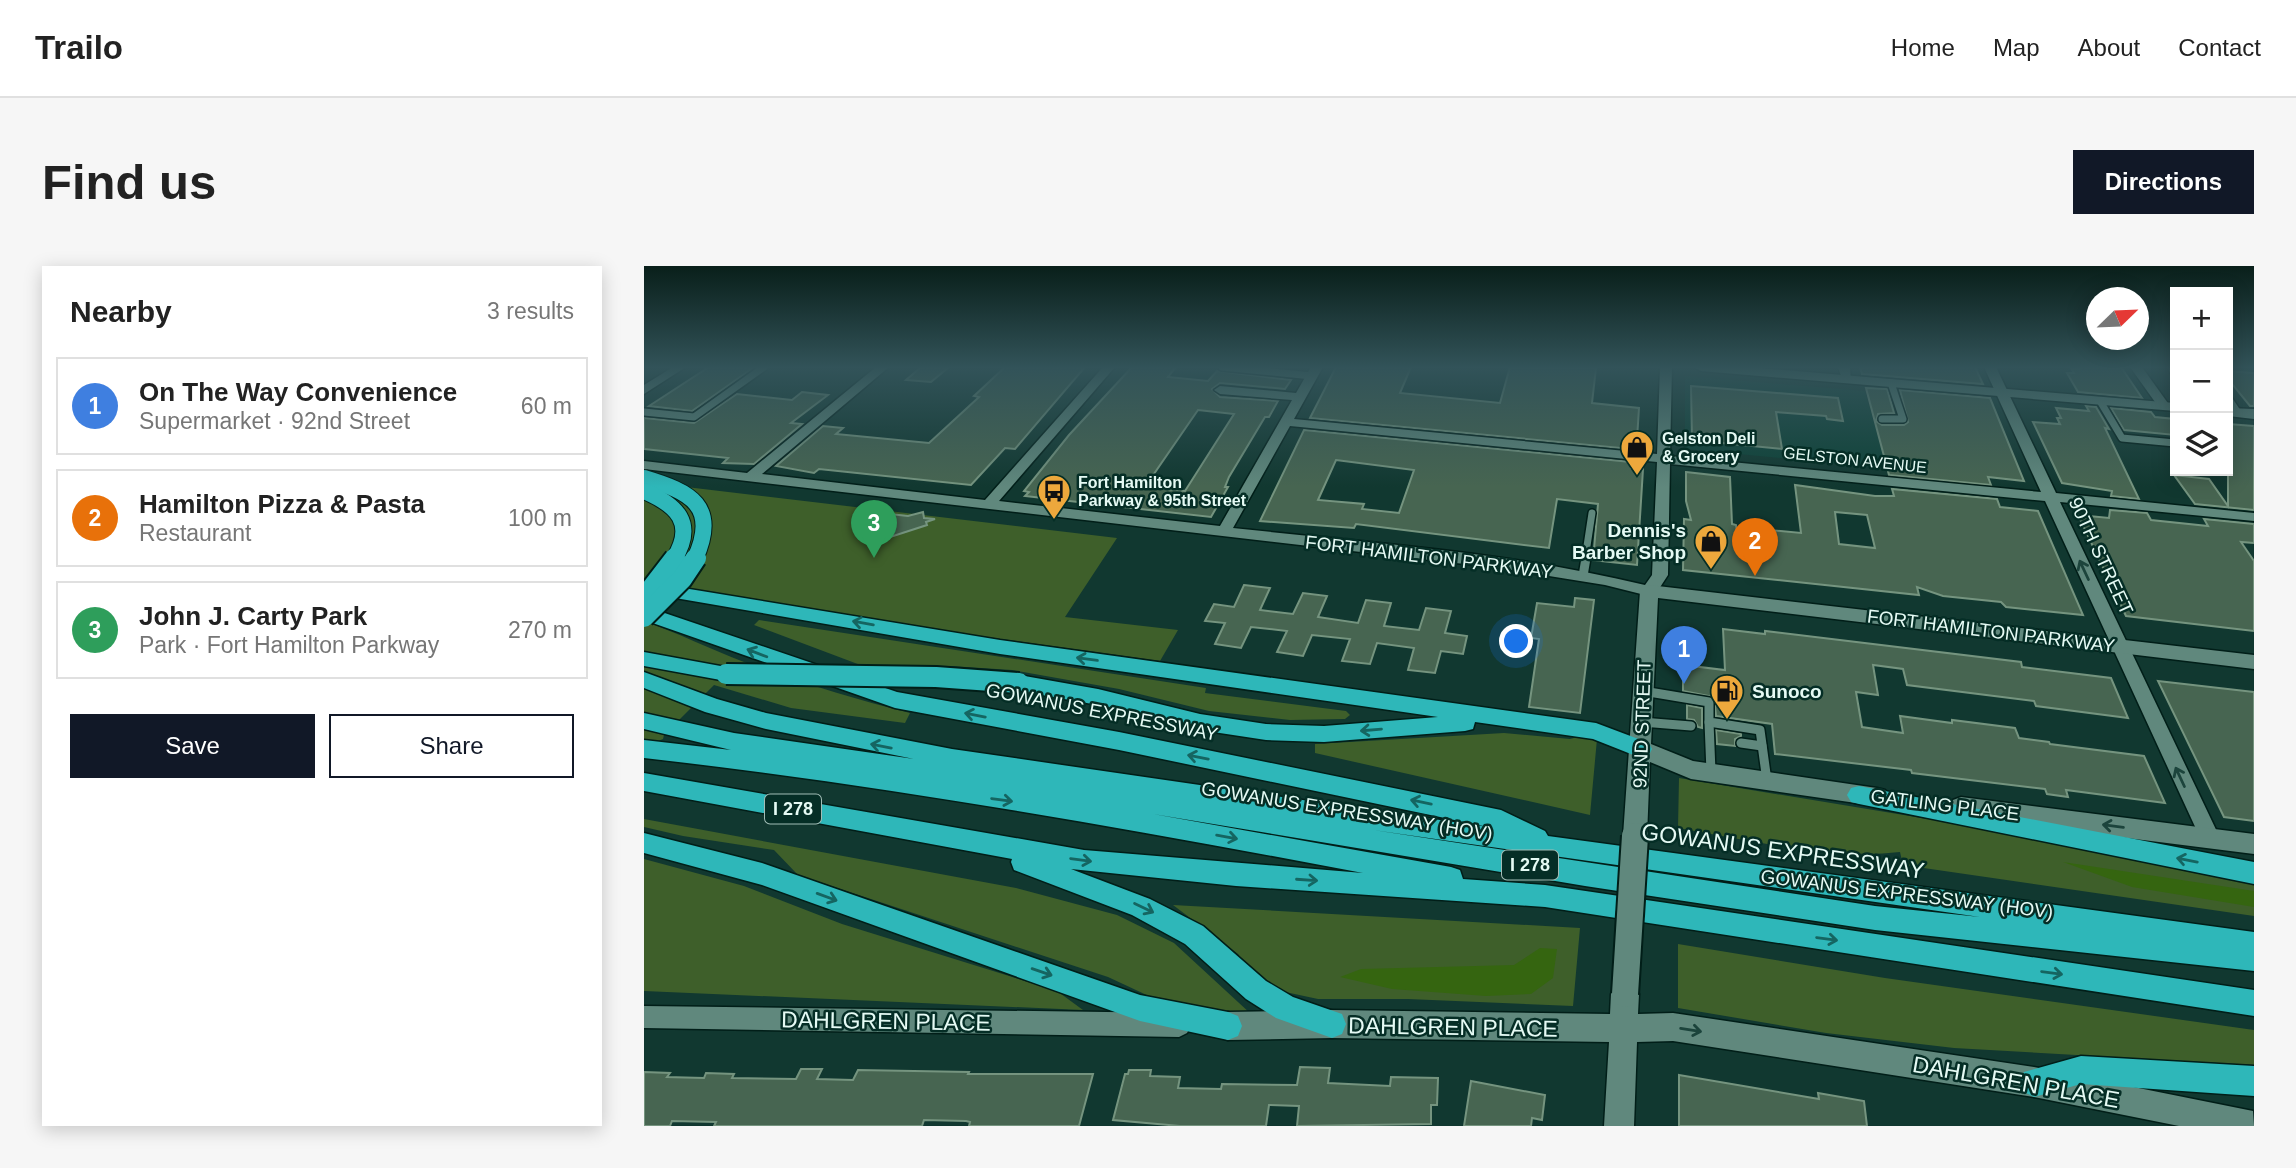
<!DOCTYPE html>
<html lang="en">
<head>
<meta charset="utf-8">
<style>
	:root { --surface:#fff; --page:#f6f6f6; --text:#222; --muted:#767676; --line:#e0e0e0; --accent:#111827 }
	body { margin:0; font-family:Helvetica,sans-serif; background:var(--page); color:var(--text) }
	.controls { position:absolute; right:21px; top:21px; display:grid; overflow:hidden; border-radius:0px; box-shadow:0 4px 18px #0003 }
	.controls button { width:63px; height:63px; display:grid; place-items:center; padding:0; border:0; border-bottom:2px solid var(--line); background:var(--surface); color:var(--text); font:35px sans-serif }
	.compass { position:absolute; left:1442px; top:21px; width:63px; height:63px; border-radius:50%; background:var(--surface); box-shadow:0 4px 18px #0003; rotate:67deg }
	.you { position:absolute; left:873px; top:376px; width:24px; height:24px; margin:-18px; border:5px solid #fff; border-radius:50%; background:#1a73e8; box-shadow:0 0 0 10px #1a73e833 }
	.badge { display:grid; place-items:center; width:46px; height:46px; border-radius:50%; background:var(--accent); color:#fff; font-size:23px; font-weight:700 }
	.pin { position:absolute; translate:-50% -58px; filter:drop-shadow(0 2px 4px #0008) }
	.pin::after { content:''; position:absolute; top:37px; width:24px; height:21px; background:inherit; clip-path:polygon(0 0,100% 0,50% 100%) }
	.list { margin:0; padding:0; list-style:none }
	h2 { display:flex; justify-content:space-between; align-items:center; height:91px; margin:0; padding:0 28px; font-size:30px }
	h2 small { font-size:23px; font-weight:400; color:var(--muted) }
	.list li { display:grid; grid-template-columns:46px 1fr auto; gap:21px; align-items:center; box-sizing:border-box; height:98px; margin:0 14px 14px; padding:0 14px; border:2px solid var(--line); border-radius:0px }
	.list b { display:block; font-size:26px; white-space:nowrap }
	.list p { margin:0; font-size:23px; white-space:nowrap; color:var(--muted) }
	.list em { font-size:23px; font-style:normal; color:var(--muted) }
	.actions { display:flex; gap:14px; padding:21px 28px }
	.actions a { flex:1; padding:16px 0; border:2px solid var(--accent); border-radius:0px; text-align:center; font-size:24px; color:var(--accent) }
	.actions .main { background:var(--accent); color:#fff }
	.icon { flex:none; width:38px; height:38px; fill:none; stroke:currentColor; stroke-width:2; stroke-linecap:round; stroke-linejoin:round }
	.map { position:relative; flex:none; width:1610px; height:860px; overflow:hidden; border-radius:0px }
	header { display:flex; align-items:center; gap:42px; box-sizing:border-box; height:98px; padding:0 35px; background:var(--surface); border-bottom:2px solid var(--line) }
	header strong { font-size:33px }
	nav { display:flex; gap:38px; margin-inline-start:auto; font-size:24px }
	.intro { display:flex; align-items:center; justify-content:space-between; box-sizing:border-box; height:168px; padding:0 42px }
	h1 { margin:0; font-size:49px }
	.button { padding:18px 32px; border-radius:0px; background:var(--accent); color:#fff; font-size:24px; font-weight:700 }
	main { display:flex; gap:42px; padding:0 42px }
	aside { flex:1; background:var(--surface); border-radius:0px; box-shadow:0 4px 18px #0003 }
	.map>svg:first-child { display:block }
</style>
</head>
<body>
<header>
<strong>Trailo</strong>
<nav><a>Home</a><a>Map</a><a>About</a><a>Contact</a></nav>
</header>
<div class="intro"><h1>Find us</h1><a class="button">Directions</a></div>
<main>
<aside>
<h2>Nearby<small>3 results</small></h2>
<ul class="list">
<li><span class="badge" style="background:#3f7fe0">1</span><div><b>On The Way Convenience</b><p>Supermarket · 92nd Street</p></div><em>60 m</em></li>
<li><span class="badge" style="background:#e8710a">2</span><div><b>Hamilton Pizza &amp; Pasta</b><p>Restaurant</p></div><em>100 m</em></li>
<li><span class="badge" style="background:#2e9e5b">3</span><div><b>John J. Carty Park</b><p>Park · Fort Hamilton Parkway</p></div><em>270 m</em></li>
</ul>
<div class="actions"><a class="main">Save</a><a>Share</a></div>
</aside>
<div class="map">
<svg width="1610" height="860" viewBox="0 0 1610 860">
	<rect width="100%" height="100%" fill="#113830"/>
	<polygon fill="#0d4237" points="1041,110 1221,125 1243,202 1041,183"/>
	<g fill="#3e5f2a">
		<polygon points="0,216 473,272 421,351 534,364 516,395 242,357 0,316"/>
		<polygon points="115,354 562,422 561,427 702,445 706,449 701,453 646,454 565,445 475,423 368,404 306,400 219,400 110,359"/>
		<path d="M0,355C34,367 66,383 100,396C155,416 210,433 266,447L261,457L147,442L70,419L20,469L19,473L0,481Z"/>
		<polygon points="860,467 926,473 937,470 953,473 946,549 671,487 671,478"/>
		<path d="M1035,512L1375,568L1610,613V650L1259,599L1256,586C1183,594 1106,574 1034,562Z"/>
		<polygon points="0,553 372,622 473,649 530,677 607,748 522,738 464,711 154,609 130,584 39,570 0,561"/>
		<polygon points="0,593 100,620 198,658 413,725 439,744 0,725"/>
		<polygon points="529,639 936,662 929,740 764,733 674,733 632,724 611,711 594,688"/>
		<polygon points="1034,678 1241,712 1610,764 1610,799 1310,782 1182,767 1034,742"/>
	</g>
	<g fill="#356510">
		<polygon points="1419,596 1610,625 1610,641 1488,621"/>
		<polygon points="896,682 913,683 909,712 887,728 842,730 748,723 696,711 717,703 870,699"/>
	</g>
	<g fill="#476551" stroke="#75947f" stroke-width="2" fill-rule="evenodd">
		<polygon points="65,101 110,101 48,145 5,140"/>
		<polygon points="277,101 305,101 287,116 262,114"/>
		<polygon points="361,101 441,101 371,183 361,182 327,219 175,203 170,207 132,200 179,160 199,162 192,168 285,177 335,131 330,130"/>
		<path d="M488,101H532L524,111L564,115L573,105L647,114L641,123L576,117L568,123L576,131L634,135L625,151H621L585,211L581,221H584L567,251L381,230L385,226L380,225L425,169ZM554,144L590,148L541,225L501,221Z"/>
		<polygon points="692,101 767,101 756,127 856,137 866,101 952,102 948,137 995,142 993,173 988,172 987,183 666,152"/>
		<polygon points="1216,101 1331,101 1339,118 1218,108"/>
		<polygon points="1434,101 1477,101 1498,132 1434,126 1423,107 1430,107 1427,102 1435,103"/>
		<polygon points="1584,105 1610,107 1610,140 1606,140 1584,113"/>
		<polygon points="1047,120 1194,132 1199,155 1183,153 1182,150 1132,146 1138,183 1048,174"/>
		<polygon points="1222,122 1243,123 1250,147 1234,148 1232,155 1238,159 1260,159 1264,156 1256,124 1346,132 1380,215 1344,211 1347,219 1245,209"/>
		<polygon points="158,126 184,129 147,157 158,158 110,198 79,197 84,192 0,183 0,152 50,157 93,128 148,134"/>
		<polygon points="1442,140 1452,141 1465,163 1461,162 1495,233 1467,230 1468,225 1418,217 1389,156 1416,158 1413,152 1417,152 1412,142 1445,145"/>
		<polygon points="1467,142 1507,146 1511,151 1531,153 1531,169 1480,164"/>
		<polygon points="1584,158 1610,160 1610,244 1551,238 1530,209 1565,213 1584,240"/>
		<path d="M660,164L987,196V202L999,203L993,299L949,294L954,238L913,233L905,282L712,258L710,262L616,255ZM692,194L770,204L755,247L718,243L720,238L674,234Z"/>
		<path d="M1042,206L1086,211L1088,258L1092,259L1094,276L1127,280L1126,264L1157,267L1151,219L1231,230H1250L1248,223L1353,233L1356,241L1394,245L1439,349L1362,341L1357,336L1299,330L1273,321L1275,329L1039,304L1040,253L1047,254L1042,235ZM1191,246L1223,249L1231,282L1195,278Z"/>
		<polygon points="1466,244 1503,247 1507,254 1564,260 1560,253 1610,258 1610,277 1597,276 1610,295 1610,365 1482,350 1434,249 1465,252"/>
		<polygon points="279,246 280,252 291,253 282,256 283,259 240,273 235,259 240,258 236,247 264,250"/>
		<polygon points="600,319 626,322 616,344 649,348 659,327 683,330 674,351 714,357 722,334 747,337 740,360 775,364 782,342 807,345 801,367 823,370 819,388 797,385 791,407 764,404 770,382 733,377 726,398 698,395 706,373 668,369 659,390 633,386 643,365 607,361 597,382 571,378 581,357 561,355 570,338 590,341"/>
		<polygon points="931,332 950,334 936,447 885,441 895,373 887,372 893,337 930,341"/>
		<polygon points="1079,363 1121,368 1121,365 1377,396 1378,401 1467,412 1484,452 1392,440 1390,435 1263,419 1259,403 1229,399 1234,429 1212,426 1218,461 1259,467 1256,450 1308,457 1308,454 1371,462 1375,472 1405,476 1406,478 1500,490 1521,537 1422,524 1424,531 1403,528 1401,523 1268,507 1267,504 1131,488 1128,458 1072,450 1070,431 1039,425 1039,399 1081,404"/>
		<polygon points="1514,415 1610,426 1610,555 1580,551"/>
		<polygon points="1043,439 1058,442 1058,462 1054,461 1050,454 1043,453"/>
		<polygon points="1072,464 1097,468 1097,470 1091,473 1091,480 1073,478"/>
		<polygon points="656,801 686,802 684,817 746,820 747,811 794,812 793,839 787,839 787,858 653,860 655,840 625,839 622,860 536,860 469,854 481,808 484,808 485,804 507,804 506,810 536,811 534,822 577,823 578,818 653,819"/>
		<polygon points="157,803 178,803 173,813 209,814 214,804 325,806 324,808 449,808 435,860 325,860 326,856 322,855 280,854 278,860 70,860 72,856 28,855 26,860 0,860 0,806 26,807 23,811 60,812 62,807 90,808 88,812 152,813"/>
		<polygon points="1035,809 1175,833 1174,827 1220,835 1223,860 1035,860"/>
		<polygon points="827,815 901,829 898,854 888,852 887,860 820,860"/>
	</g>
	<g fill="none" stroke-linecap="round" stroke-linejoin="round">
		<defs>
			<g id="lane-far1">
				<polyline points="578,101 668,110"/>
				<polyline points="1531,103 1528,103 1531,108"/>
				<polyline points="1584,132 1594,147"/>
				<polyline points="1456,135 1478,172 1531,177"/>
				<polyline points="0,146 50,151 120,101"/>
				<polyline points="1238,153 1259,153 1247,117"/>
				<polyline points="941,293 948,247"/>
			</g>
			<g id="lane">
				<polyline points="939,310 942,292"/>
				<polyline points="999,425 1065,436 1065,456 1116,464 1123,515"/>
				<polyline points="998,456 1047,460"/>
				<polyline points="1065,456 1067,506"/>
				<polyline points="1097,477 1118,480"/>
			</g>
			<g id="street">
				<polygon points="29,101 42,101 0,128 0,119"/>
				<path d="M232,101H245L118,208L341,234L459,101H471L355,235L576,260L648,134L576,128L570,124L576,120L652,127L667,101H679L650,153L1013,188L1016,101H1028L1026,190L1397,226L1340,101H1352L1412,227L1610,247V255L1416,236L1576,572L1573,578L1566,581L1559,578L1401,235L1026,198L1024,309L1011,329L1005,330L961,319L855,302L0,203V195L103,207ZM646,160L1013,196L1008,309L1001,319C867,286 726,277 589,262Z"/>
				<polygon points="1194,101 1206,101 1207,116 1199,116"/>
				<polygon points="1486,101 1498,101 1526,140 1524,143 1516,143"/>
				<polygon points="0,740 535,747 543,751 547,759 543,767 535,771 0,762"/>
			</g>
			<g id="secondary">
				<polygon points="1050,101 1103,101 1531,137 1531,145 1057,105"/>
				<polygon points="1584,142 1610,143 1610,153 1584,150"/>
				<polygon points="1005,319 1610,389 1610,403 1014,332 1007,478 1049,495 1233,522 1241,524 1245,531 1241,538 1233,540 1047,513 1006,496 1003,570 999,577 991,580 983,577 979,570 996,325 998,321"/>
				<polygon points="1317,531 1610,568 1610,588 1317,551 1309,548 1305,541 1309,534"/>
				<polygon points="981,715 991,719 995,728 994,748 1029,747 1390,801 1609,845 1610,860 1535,860 1390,831 1029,775 993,776 990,860 960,860 965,776 688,772 584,774 574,770 570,760 574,750 584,746 688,744 966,748 967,728 971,719"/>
			</g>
			<g id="highway">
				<polygon points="9,317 356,374 952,457 1005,477 1008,483 1005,489 997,492 949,473 831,456 829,463 821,465 680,476 622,474 556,464 454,439 375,425 368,422 365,417 368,412 375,409 454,423 556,448 622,458 680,460 794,451 356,388 2,327 0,322 2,319"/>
				<path d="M0,340L253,426L475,466L857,544L901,565L904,570L1610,666V705L1231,664L941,620L509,548L807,601L816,604L819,613L901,619L1610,724V750L901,641L592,620L427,603L506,633L559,660L622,715L649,731L698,748L702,758L698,768L688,772L632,752L602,733L541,678L488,649L370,604L367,596L368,593L0,525V507L440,584L719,607C480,562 241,519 0,492V474L87,484L0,463V447L90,467L270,493L122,463L61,446L0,422V406L73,433L122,447L308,483L844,561L475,484L251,442L0,354ZM729,564L1336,651L1231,640Z"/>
				<polygon points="0,386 82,401 89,403 92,408 89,413 82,415 0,400"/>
				<polygon points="1215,520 1610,596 1610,618 1215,538 1207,536 1203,529 1207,522"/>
				<polygon points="0,567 118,597 496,729 584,746 594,750 598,760 594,770 584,774 496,755 118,619 0,587"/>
				<polygon points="1437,790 1610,800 1610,830 1437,818 1390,831 1380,826 1375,816 1380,806"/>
			</g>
		</defs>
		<use href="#lane-far1" stroke="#011e18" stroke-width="10"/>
		<use href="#lane" stroke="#011e18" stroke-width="12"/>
		<use href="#street" stroke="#011e18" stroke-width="3"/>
		<use href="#secondary" stroke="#011e18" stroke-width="3"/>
		<use href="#highway" stroke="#011e18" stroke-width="3"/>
		<use href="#lane-far1" stroke="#60887d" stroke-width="7"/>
		<use href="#lane" stroke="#60887d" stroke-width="9"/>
		<use href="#street" fill="#60887d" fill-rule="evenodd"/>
		<use href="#secondary" fill="#60887d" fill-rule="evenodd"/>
		<use href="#highway" fill="#2eb7b9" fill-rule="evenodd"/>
		<defs>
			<polyline id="secondary-bridge" points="981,728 991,570"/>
			<g id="highway-bridge-far1">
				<path d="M0,212C47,226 75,240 51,293"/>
				<path d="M0,225C33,239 52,257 30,293"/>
			</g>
			<g id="highway-bridge">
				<polyline points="0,332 31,292"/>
				<polyline points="0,351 38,313 52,292"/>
				<polyline points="82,408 292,411 375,417"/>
			</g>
		</defs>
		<use href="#secondary-bridge" stroke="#011e18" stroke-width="30" stroke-linecap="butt"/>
		<use href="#highway-bridge-far1" stroke="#011e18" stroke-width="18" stroke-linecap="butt"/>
		<use href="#highway-bridge" stroke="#011e18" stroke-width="24" stroke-linecap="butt"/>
		<use href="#secondary-bridge" stroke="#60887d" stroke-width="26"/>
		<use href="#highway-bridge-far1" stroke="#2eb7b9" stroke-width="16"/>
		<use href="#highway-bridge" stroke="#2eb7b9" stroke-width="20"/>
	</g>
	<defs><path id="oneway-shaft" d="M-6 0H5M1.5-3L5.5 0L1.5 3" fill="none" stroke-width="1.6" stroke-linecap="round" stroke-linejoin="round" transform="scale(1.75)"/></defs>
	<g stroke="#1c443c">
		<use href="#oneway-shaft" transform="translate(1440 304) rotate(-115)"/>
		<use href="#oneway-shaft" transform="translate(1536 511) rotate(-115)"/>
		<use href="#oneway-shaft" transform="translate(1469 560) rotate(-173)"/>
		<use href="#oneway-shaft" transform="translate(1047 764) rotate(9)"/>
	</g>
	<g stroke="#156561">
		<use href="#oneway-shaft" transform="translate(219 357) rotate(-170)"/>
		<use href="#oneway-shaft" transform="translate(113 387) rotate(-159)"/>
		<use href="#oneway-shaft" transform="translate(443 393) rotate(-172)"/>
		<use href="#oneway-shaft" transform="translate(331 449) rotate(-169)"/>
		<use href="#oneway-shaft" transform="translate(727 464) rotate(175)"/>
		<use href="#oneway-shaft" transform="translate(237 480) rotate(-169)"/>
		<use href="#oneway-shaft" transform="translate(554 491) rotate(-169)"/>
		<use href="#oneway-shaft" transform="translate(358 534) rotate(8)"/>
		<use href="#oneway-shaft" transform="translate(777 536) rotate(-168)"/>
		<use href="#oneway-shaft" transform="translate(583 571) rotate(10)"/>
		<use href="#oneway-shaft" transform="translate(437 594) rotate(8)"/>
		<use href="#oneway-shaft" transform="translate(1543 594) rotate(-169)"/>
		<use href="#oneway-shaft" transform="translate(663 614) rotate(4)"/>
		<use href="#oneway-shaft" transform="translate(183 631) rotate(20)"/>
		<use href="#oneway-shaft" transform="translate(500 642) rotate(26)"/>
		<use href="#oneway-shaft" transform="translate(1183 673) rotate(8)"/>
		<use href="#oneway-shaft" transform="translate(398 706) rotate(19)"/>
		<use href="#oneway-shaft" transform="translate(1408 707) rotate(8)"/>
	</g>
	<linearGradient id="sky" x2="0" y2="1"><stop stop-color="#091f1a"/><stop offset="0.46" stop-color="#325359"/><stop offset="1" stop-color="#325359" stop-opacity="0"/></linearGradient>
	<rect width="1610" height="221" fill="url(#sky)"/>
	<defs>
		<symbol id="shop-pin" viewBox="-11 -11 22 30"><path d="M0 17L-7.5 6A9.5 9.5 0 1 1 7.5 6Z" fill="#eda83c" stroke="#052e26"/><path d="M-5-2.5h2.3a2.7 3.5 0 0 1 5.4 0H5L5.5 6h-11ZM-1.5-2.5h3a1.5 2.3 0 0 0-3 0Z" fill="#111"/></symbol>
		<symbol id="bus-pin" viewBox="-11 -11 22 30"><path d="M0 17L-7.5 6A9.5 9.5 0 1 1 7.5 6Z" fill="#eda83c" stroke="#052e26"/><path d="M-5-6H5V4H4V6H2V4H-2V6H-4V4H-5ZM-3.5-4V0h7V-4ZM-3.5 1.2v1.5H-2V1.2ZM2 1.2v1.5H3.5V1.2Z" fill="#111"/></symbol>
		<symbol id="fuel-pin" viewBox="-11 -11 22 30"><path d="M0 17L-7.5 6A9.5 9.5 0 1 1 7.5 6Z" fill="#eda83c" stroke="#052e26"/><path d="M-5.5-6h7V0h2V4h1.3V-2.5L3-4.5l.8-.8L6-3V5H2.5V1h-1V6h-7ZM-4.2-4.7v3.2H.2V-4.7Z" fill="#111"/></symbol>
	</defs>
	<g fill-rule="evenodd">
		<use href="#shop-pin" x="974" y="162" width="38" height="52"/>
		<use href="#bus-pin" x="391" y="206" width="38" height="52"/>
		<use href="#shop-pin" x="1048" y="256" width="38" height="52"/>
		<use href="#fuel-pin" x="1064" y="406" width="38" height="52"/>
	</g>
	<g text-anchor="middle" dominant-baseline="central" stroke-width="5" stroke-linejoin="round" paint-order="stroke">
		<g font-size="16" font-weight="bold" fill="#e5faf4" stroke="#052e26" text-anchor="start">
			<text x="1018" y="172">Gelston Deli<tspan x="1018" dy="18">&amp; Grocery</tspan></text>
			<text x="434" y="216">Fort Hamilton<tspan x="434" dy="18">Parkway &amp; 95th Street</tspan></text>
		</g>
		<g font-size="16" fill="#e5faf4" stroke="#052e26">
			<text transform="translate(1211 194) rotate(6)">GELSTON AVENUE</text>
		</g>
		<g fill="#052e26" stroke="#a2bdb6" stroke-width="2">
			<rect x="121" y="528.5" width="56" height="29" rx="5"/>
			<rect x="858" y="584.5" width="56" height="29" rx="5"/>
		</g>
		<g font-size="18" font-weight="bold" fill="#e5faf4">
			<text x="149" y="543">I 278</text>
			<text x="886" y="599">I 278</text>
		</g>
		<g font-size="19" font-weight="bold" fill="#e5faf4" stroke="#052e26" text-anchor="end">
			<text x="1042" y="264">Dennis's<tspan x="1042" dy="22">Barber Shop</tspan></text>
			<text x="1108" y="425" text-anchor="start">Sunoco</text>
		</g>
		<g font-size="19" fill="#e5faf4" stroke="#052e26">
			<text transform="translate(1457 290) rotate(65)">90TH STREET</text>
			<text transform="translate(785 291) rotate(7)">FORT HAMILTON PARKWAY</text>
			<text transform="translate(1347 365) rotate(7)">FORT HAMILTON PARKWAY</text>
			<text transform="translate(458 446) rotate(11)">GOWANUS EXPRESSWAY</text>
			<text transform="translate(998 458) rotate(-88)">92ND STREET</text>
			<text transform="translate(1301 539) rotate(7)">GATLING PLACE</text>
			<text transform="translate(703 545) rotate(9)">GOWANUS EXPRESSWAY (HOV)</text>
			<text transform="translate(1263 628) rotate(7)">GOWANUS EXPRESSWAY (HOV)</text>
		</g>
		<g font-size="23" fill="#e5faf4" stroke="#052e26">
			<text transform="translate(1139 585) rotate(8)">GOWANUS EXPRESSWAY</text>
			<text transform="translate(242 755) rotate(1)">DAHLGREN PLACE</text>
			<text transform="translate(809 761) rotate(1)">DAHLGREN PLACE</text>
			<text transform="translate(1372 816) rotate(10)">DAHLGREN PLACE</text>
		</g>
	</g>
</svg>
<div class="controls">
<button>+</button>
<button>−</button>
<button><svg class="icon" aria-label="layers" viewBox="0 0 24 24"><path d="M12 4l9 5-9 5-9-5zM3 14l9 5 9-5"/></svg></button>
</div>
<svg class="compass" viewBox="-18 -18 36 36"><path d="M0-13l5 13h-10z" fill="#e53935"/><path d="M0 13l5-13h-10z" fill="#767676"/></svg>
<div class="you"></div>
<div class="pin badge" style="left:1040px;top:418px;background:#3f7fe0">1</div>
<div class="pin badge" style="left:1111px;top:310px;background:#e8710a">2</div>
<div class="pin badge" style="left:230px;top:292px;background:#2e9e5b">3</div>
</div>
</main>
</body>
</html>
